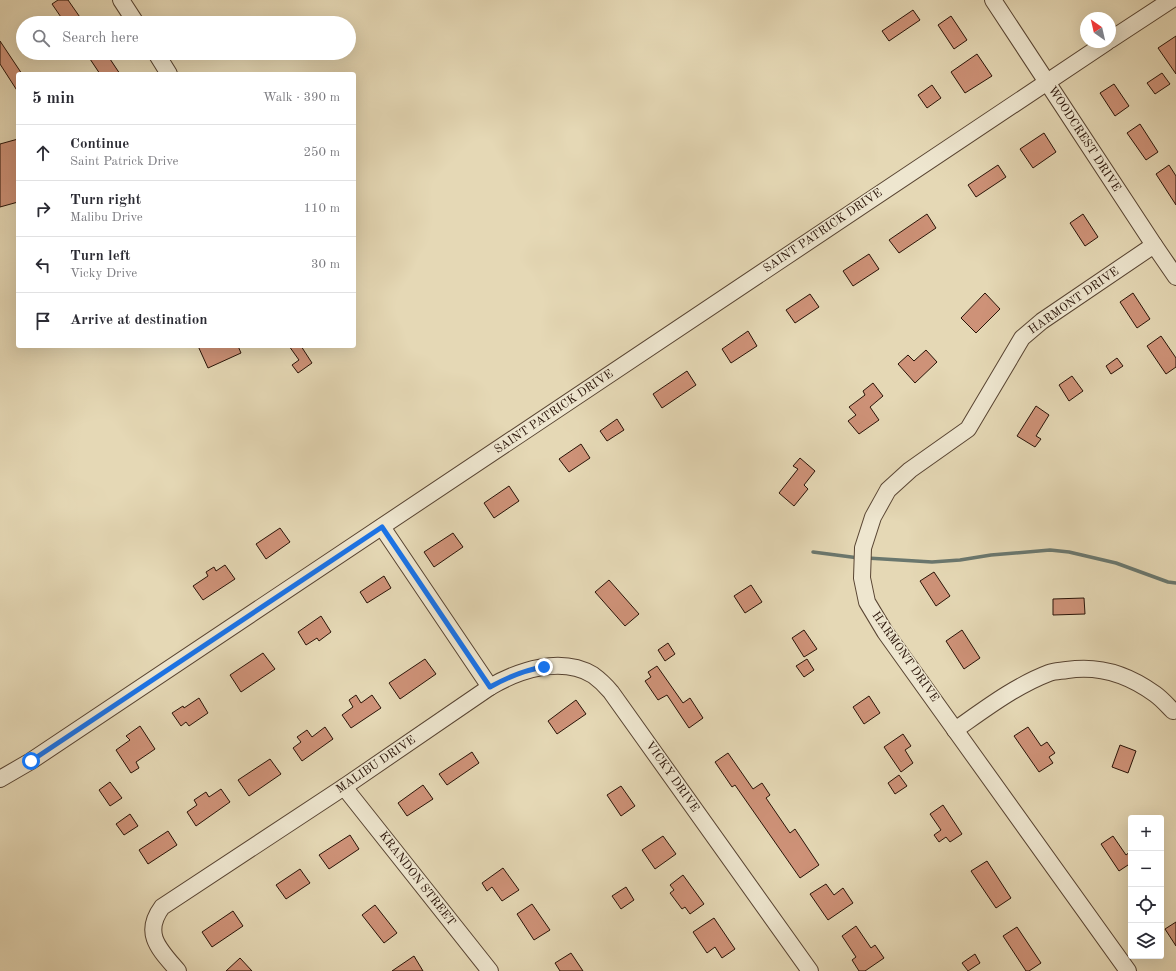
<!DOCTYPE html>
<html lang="en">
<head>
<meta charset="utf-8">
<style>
	:root { --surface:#fff; --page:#f2f2f3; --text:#2b2b33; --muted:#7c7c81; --line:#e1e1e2 }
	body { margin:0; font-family:"Old Standard TT",serif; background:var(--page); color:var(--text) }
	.controls { position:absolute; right:12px; bottom:12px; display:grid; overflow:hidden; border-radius:4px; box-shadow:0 4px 16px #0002 }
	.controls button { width:36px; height:36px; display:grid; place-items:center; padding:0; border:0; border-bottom:1px solid var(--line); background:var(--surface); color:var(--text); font:20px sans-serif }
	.compass { position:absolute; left:1080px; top:12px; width:36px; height:36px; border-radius:50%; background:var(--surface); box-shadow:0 4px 16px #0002; rotate:326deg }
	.stop { position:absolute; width:12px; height:12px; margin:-9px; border:3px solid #1a73e8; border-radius:50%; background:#fff }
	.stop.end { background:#1a73e8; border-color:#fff; box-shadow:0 1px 4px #0008 }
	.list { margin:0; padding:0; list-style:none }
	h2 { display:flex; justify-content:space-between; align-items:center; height:52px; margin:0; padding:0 16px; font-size:17px }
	h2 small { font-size:13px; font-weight:400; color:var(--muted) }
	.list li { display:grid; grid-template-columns:26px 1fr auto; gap:12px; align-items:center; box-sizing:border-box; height:56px; padding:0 16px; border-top:1px solid var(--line) }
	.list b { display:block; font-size:15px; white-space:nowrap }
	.list p { margin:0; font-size:13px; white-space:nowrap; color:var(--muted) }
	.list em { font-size:13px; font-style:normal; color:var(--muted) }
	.icon { flex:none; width:22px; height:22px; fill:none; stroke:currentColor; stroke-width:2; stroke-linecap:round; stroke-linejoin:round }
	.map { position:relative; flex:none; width:1176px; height:971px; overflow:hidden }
	.search { position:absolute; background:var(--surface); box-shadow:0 4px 16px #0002; left:16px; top:16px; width:340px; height:44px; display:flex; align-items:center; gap:10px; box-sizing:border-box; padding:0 14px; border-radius:22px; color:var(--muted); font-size:15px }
	.panel { position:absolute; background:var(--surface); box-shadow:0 4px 16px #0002; left:16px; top:72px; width:340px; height:276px; border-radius:4px }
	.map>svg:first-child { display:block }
</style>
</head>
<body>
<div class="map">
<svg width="1176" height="971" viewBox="0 0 1176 971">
	<rect width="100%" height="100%" fill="#e5d8b5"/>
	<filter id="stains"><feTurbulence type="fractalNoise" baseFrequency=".005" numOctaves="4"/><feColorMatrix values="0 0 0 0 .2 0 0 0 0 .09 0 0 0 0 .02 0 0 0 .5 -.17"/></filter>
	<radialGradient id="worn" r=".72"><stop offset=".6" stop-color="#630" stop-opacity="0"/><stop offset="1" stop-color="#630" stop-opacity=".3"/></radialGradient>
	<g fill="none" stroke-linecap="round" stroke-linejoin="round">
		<g stroke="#6a776e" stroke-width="3.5">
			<polyline points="813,552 859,558"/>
			<polyline points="867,558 932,562 960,560 991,555 1050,550 1069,552 1116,563 1168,582 1176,583"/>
		</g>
	</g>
	<g fill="#ce9278" stroke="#291307">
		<polygon points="58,0 68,0 84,23 65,23 52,4"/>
		<polygon points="913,10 920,20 889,41 882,31"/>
		<polygon points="951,16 967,40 954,49 938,25"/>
		<polygon points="1176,36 1176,74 1158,48"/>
		<polygon points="0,41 22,74 18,74 18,92 0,64"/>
		<polygon points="86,53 106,53 120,74 100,74"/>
		<polygon points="977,54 992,76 965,93 951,72"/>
		<polygon points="1162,73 1170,84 1155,94 1147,83"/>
		<polygon points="1114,84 1129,106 1115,116 1100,93"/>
		<polygon points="932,85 941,98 927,108 918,95"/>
		<polygon points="1140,124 1158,152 1146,160 1127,133"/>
		<polygon points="1044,133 1056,152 1033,168 1020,149"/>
		<polygon points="18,139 18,202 0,207 0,144"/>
		<polygon points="998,165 1006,177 976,197 968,185"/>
		<polygon points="1169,165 1176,176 1176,205 1156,174"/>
		<polygon points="927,214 936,228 899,253 889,240"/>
		<polygon points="1083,214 1098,237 1085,246 1070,223"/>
		<polygon points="869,254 879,269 853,286 843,271"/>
		<polygon points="985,293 1000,309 976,333 961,318"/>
		<polygon points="1133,293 1150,319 1137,328 1120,302"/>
		<polygon points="810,294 819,307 795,323 786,310"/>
		<polygon points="748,331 757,346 731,363 722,349"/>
		<polygon points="1161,336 1176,358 1176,367 1166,374 1147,346"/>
		<polygon points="198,346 238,346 241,353 208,368"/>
		<polygon points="289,346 301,346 312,363 298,373 292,365 299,360"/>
		<polygon points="926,350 937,362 915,383 898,364 908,355 914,361"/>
		<polygon points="1117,358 1123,366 1111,374 1106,366"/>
		<polygon points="687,371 696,385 662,408 653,394"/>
		<polygon points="1072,376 1083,391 1069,401 1059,385"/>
		<polygon points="873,383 883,396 870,407 879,420 859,434 848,421 856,415 849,407 865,395 863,391"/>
		<polygon points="1036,406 1049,415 1036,436 1041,439 1035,447 1017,436"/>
		<polygon points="617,419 624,430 607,441 600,431"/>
		<polygon points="581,444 590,458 569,472 559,459"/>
		<polygon points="800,458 815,471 804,485 808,489 794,506 779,493 798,469 793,466"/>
		<polygon points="509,486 519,501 494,518 484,503"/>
		<polygon points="280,528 290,542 266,559 256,544"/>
		<polygon points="453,533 463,547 434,567 424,552"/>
		<polygon points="225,565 235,579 203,600 193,586 208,576 206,572 214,567 216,571"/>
		<polygon points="934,572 950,596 936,606 920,581"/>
		<polygon points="384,576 391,588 367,603 360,592"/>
		<polygon points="609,580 639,614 625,626 595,592"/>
		<polygon points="751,585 762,602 745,613 734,596"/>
		<polygon points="1084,598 1085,614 1053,615 1053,599"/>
		<polygon points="321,616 331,632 319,641 317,638 306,645 298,632"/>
		<polygon points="804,630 817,649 804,657 792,638"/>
		<polygon points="962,630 980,658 964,669 946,641"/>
		<polygon points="668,643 675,654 665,661 658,650"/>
		<polygon points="263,653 275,669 241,692 230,675"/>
		<polygon points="425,659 436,674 400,699 389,683"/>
		<polygon points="807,659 814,670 804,677 796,666"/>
		<polygon points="657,666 683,703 690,698 703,718 689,728 667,695 658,700 645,681 651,677 648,672"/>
		<polygon points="356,695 361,703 372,695 381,708 351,728 342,715 353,707 349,700"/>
		<polygon points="869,696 880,713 864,724 853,707"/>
		<polygon points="199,698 208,713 189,726 186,722 181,726 172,713 183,706 184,708"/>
		<polygon points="576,700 586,714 557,734 548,721"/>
		<polygon points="140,726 155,749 136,762 139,768 131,773 116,750 130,740 126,736"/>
		<polygon points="325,727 333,739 302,761 293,748 301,742 297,737 307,730 312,737"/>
		<polygon points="1028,727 1041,746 1047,742 1055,753 1049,757 1053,763 1039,772 1014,736"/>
		<polygon points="903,734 911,746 905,750 913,763 901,772 884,747"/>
		<polygon points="1120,745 1136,751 1128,773 1112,767"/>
		<polygon points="472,752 479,763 447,785 439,774"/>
		<polygon points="728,753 753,789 762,783 770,795 766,798 790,833 795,829 819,865 800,878 735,785 732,787 715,762"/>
		<polygon points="270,759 281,774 249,796 238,780"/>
		<polygon points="899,775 907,786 895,794 888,783"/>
		<polygon points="110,782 122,798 110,806 99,790"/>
		<polygon points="423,785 433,799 407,816 398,803"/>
		<polygon points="621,786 635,806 621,816 607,795"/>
		<polygon points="221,789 230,802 196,826 187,812 197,805 194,800 206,792 209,797"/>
		<polygon points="943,805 962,834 950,842 946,837 939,842 934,835 941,830 930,814"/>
		<polygon points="130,814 138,826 124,835 116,824"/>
		<polygon points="168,831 177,845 148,864 139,850"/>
		<polygon points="350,835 359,849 329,869 319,855"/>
		<polygon points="663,836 676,854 655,869 642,850"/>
		<polygon points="1113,836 1126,855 1131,851 1131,863 1119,871 1101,844"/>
		<polygon points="987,861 1011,898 996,908 971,871"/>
		<polygon points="503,868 519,890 502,901 492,887 487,891 482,883"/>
		<polygon points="300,869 310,883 286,899 276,885"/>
		<polygon points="683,875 704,904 690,914 685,907 682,909 670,893 674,890 670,885"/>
		<polygon points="826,884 834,895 843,888 853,903 828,920 810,894"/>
		<polygon points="626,887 634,900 621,909 612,896"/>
		<polygon points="532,904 550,930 534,940 517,914"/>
		<polygon points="375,905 397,933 384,943 362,915"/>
		<polygon points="233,911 243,926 212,947 202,932"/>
		<polygon points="714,918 735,949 722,958 715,947 707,953 693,932"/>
		<polygon points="1176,922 1176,946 1165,929"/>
		<polygon points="856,926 871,948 875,945 884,958 865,971 859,971 852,960 856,957 842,936"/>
		<polygon points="1017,927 1041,963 1029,971 1026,971 1003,936"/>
		<polygon points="571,953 583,971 560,971 555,963"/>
		<polygon points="975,954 980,963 968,971 962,963"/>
		<polygon points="414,956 423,971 392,971"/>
		<polygon points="240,958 252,971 226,971"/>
	</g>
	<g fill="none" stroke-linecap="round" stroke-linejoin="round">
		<defs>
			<g id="minor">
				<polyline points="121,0 136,23"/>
				<polyline points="993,0 1154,245 1176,277"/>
				<polyline points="1110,40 1171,0"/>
				<polyline points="156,53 169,74"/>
				<polyline points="382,527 490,687"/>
				<path d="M955,730C985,709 1015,686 1049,673C1054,671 1061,671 1067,670C1099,665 1129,675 1155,694C1162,699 1167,705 1173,711"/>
				<polyline points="0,779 31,761 1107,42"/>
				<polyline points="344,787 490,971"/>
				<path d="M178,971C160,950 142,934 162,907L344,787L490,687C519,670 561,656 593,675C600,680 606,686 611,692L810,971"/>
				<polyline points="1128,971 885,632 867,602 862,578 863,548 873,517 888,490 910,470 968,429 1022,338 1042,321 1154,245"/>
			</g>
		</defs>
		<use href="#minor" stroke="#584432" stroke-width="18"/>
		<use href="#minor" stroke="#eee6cf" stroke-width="16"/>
	</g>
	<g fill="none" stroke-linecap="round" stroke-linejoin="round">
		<path stroke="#1a73e8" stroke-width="5" d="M31,761L382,527L490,687C508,677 524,670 544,667"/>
	</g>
	<g text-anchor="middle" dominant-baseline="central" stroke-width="3" stroke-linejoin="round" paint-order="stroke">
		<g font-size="12" fill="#291307" stroke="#eee6cf">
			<text transform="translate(1084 139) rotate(57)">WOODCREST DRIVE</text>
			<text transform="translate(823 231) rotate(-34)">SAINT PATRICK DRIVE</text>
			<text transform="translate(1074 301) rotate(-35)">HARMONT DRIVE</text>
			<text transform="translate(554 412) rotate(-34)">SAINT PATRICK DRIVE</text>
			<text transform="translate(905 657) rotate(55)">HARMONT DRIVE</text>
			<text transform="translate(376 765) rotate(-34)">MALIBU DRIVE</text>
			<text transform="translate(672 777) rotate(55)">VICKY DRIVE</text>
			<text transform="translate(417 879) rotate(52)">KRANDON STREET</text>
		</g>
	</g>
	<rect width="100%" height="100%" filter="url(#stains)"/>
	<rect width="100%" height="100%" fill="url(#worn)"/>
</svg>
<div class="controls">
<button>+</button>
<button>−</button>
<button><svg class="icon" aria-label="locate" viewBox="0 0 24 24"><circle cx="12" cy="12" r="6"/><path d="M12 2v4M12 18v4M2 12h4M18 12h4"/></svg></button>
<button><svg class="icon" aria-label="layers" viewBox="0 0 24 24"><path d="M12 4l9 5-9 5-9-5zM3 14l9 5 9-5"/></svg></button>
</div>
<svg class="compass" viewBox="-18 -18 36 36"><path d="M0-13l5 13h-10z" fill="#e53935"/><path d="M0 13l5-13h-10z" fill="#7c7c81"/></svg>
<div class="stop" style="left:31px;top:761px"></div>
<div class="stop end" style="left:544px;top:667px"></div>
<div class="search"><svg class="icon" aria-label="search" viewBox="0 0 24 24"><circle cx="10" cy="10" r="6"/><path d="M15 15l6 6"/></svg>Search here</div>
<section class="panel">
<h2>5 min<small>Walk · 390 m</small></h2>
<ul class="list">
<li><svg class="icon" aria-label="ahead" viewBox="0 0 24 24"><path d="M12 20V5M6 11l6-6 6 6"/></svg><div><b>Continue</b><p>Saint Patrick Drive</p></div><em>250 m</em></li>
<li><svg class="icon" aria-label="right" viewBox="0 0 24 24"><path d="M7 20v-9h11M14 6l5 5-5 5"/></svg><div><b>Turn right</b><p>Malibu Drive</p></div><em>110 m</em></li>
<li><svg class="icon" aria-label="left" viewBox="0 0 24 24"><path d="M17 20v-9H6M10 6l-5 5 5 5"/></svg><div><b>Turn left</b><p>Vicky Drive</p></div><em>30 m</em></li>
<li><svg class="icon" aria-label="arrive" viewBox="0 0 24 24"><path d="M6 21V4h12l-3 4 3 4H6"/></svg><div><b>Arrive at destination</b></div></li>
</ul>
</section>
</div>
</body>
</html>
